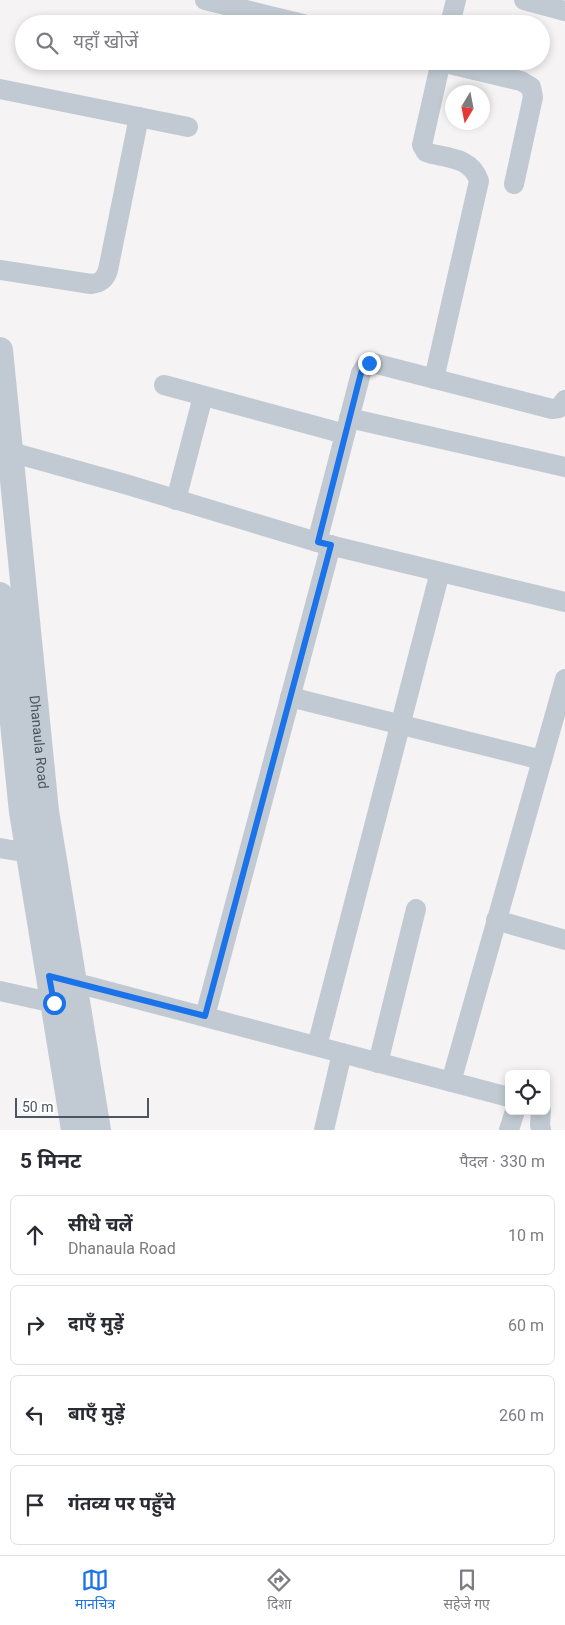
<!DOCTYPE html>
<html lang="hi">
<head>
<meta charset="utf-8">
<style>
	:root { --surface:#fff; --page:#f2f2f3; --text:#2b2b33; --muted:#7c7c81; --line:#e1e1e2; --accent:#1a73e8 }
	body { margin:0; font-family:Roboto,"Noto Sans Devanagari",sans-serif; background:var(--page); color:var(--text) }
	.controls { position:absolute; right:15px; bottom:15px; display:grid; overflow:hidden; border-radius:8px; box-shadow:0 2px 8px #0003 }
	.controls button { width:45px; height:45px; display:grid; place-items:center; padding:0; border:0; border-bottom:1px solid var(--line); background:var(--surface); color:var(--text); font:25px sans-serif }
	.compass { position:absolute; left:445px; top:85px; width:45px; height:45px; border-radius:50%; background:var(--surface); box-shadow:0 2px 8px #0003; rotate:190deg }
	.scale { position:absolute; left:15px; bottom:12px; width:134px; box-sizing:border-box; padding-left:5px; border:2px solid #4a5661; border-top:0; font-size:14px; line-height:18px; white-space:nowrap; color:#4a5661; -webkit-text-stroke:4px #fff; paint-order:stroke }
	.stop { position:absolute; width:15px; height:15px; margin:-11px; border:4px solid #1a73e8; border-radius:50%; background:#fff }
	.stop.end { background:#1a73e8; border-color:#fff; box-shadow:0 1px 5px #0008 }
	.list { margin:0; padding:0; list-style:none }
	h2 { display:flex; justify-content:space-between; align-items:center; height:65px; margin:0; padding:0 20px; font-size:21px }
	h2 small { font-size:16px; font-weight:400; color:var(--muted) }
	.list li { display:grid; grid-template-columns:32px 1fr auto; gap:15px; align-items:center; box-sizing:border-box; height:80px; margin:0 10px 10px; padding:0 10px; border:1px solid var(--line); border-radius:8px }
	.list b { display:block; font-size:19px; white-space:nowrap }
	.list p { margin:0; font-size:16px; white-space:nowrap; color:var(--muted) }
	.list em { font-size:16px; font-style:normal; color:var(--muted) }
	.icon { flex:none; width:28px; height:28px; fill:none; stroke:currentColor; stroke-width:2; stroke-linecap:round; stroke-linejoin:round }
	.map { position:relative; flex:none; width:565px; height:1130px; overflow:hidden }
	.search { position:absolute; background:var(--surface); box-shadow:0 2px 8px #0003; left:15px; right:15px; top:15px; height:55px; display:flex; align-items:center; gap:12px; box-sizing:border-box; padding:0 18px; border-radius:28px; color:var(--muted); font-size:19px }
	.sheet { height:425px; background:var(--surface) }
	nav { display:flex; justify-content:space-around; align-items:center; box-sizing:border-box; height:70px; border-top:1px solid var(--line); background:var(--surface); font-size:14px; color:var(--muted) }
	nav a { display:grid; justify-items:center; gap:2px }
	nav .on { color:var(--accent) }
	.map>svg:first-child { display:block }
</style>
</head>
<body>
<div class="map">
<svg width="565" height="1130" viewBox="0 0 565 1130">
	<rect width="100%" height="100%" fill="#f5f3f3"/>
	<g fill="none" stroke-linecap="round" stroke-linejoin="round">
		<g stroke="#c1cad2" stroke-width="20">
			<polyline points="205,0 303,24"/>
			<polyline points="524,0 565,11"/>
			<polyline points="450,24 456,0"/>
			<polyline points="441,62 521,81 531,87 533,97 514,184"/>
			<polyline points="0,89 188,127"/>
			<path d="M0,270L91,284C101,283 105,279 108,270L139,117"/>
			<path d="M434,379L479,181C472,159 451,158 432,154L426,152L422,145L441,61"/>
			<polyline points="164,385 345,434"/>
			<polyline points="349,418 565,467"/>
			<polyline points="0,449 125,484 317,542 565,602"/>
			<polyline points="176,500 203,396"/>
			<polyline points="317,542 361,373 366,365 373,363 552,409 559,408 565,400"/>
			<polyline points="290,697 542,760"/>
			<polyline points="0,848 29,853 41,853"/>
			<polyline points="496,920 565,940"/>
			<polyline points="61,979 509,1097"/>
			<polyline points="0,991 54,1003"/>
			<polyline points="205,1016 331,545"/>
			<polyline points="317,1046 440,572"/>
			<polyline points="378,1063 416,909"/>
			<polyline points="451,1082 565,679"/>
			<polyline points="324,1130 342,1053"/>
			<polyline points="509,1130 515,1111"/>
			<polyline points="541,1130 540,1125 541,1111"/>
		</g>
		<g stroke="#c1cad2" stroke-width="26">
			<path id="s1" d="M0,350L46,811L98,1130"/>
			<polyline points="0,595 22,812 74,1130"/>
		</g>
	</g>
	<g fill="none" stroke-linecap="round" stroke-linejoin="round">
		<polyline stroke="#1a73e8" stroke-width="6" points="54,1003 49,976 205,1016 331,545 318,542 361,373 366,364 369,363"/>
	</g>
	<g text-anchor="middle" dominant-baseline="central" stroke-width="4" stroke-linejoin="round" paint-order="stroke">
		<g font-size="14" fill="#4a5661" stroke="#fff">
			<text stroke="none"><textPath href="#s1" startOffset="394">Dhanaula Road</textPath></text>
		</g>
	</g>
</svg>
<div class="controls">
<button><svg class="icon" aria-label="locate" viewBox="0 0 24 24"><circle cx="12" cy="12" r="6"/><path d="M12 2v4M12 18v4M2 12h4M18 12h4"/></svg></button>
</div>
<svg class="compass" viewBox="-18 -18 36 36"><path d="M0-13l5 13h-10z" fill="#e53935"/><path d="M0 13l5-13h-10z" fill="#7c7c81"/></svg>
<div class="scale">50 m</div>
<div class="stop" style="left:54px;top:1003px"></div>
<div class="stop end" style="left:369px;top:363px"></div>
<div class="search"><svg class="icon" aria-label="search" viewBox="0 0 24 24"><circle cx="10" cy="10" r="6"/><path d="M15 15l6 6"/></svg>यहाँ खोजें</div>
</div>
<section class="sheet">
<h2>5 मिनट<small>पैदल · 330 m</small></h2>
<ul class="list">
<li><svg class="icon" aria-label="ahead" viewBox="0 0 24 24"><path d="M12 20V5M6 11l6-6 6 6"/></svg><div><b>सीधे चलें</b><p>Dhanaula Road</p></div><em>10 m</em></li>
<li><svg class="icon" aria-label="right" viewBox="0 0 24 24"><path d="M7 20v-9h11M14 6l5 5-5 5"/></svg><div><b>दाएँ मुड़ें</b></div><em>60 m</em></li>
<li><svg class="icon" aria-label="left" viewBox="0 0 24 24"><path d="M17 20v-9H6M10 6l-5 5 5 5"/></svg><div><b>बाएँ मुड़ें</b></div><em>260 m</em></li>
<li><svg class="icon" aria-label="arrive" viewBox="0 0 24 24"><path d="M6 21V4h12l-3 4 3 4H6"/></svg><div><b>गंतव्य पर पहुँचे</b></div></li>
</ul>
</section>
<nav>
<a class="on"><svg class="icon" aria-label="map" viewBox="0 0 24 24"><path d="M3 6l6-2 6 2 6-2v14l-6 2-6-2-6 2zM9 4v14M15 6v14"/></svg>मानचित्र</a>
<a><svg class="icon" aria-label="directions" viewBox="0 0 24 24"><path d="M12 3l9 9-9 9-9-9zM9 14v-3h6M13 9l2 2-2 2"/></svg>दिशा</a>
<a><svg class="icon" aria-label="saved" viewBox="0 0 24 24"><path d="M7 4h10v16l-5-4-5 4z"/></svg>सहेजे गए</a>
</nav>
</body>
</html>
